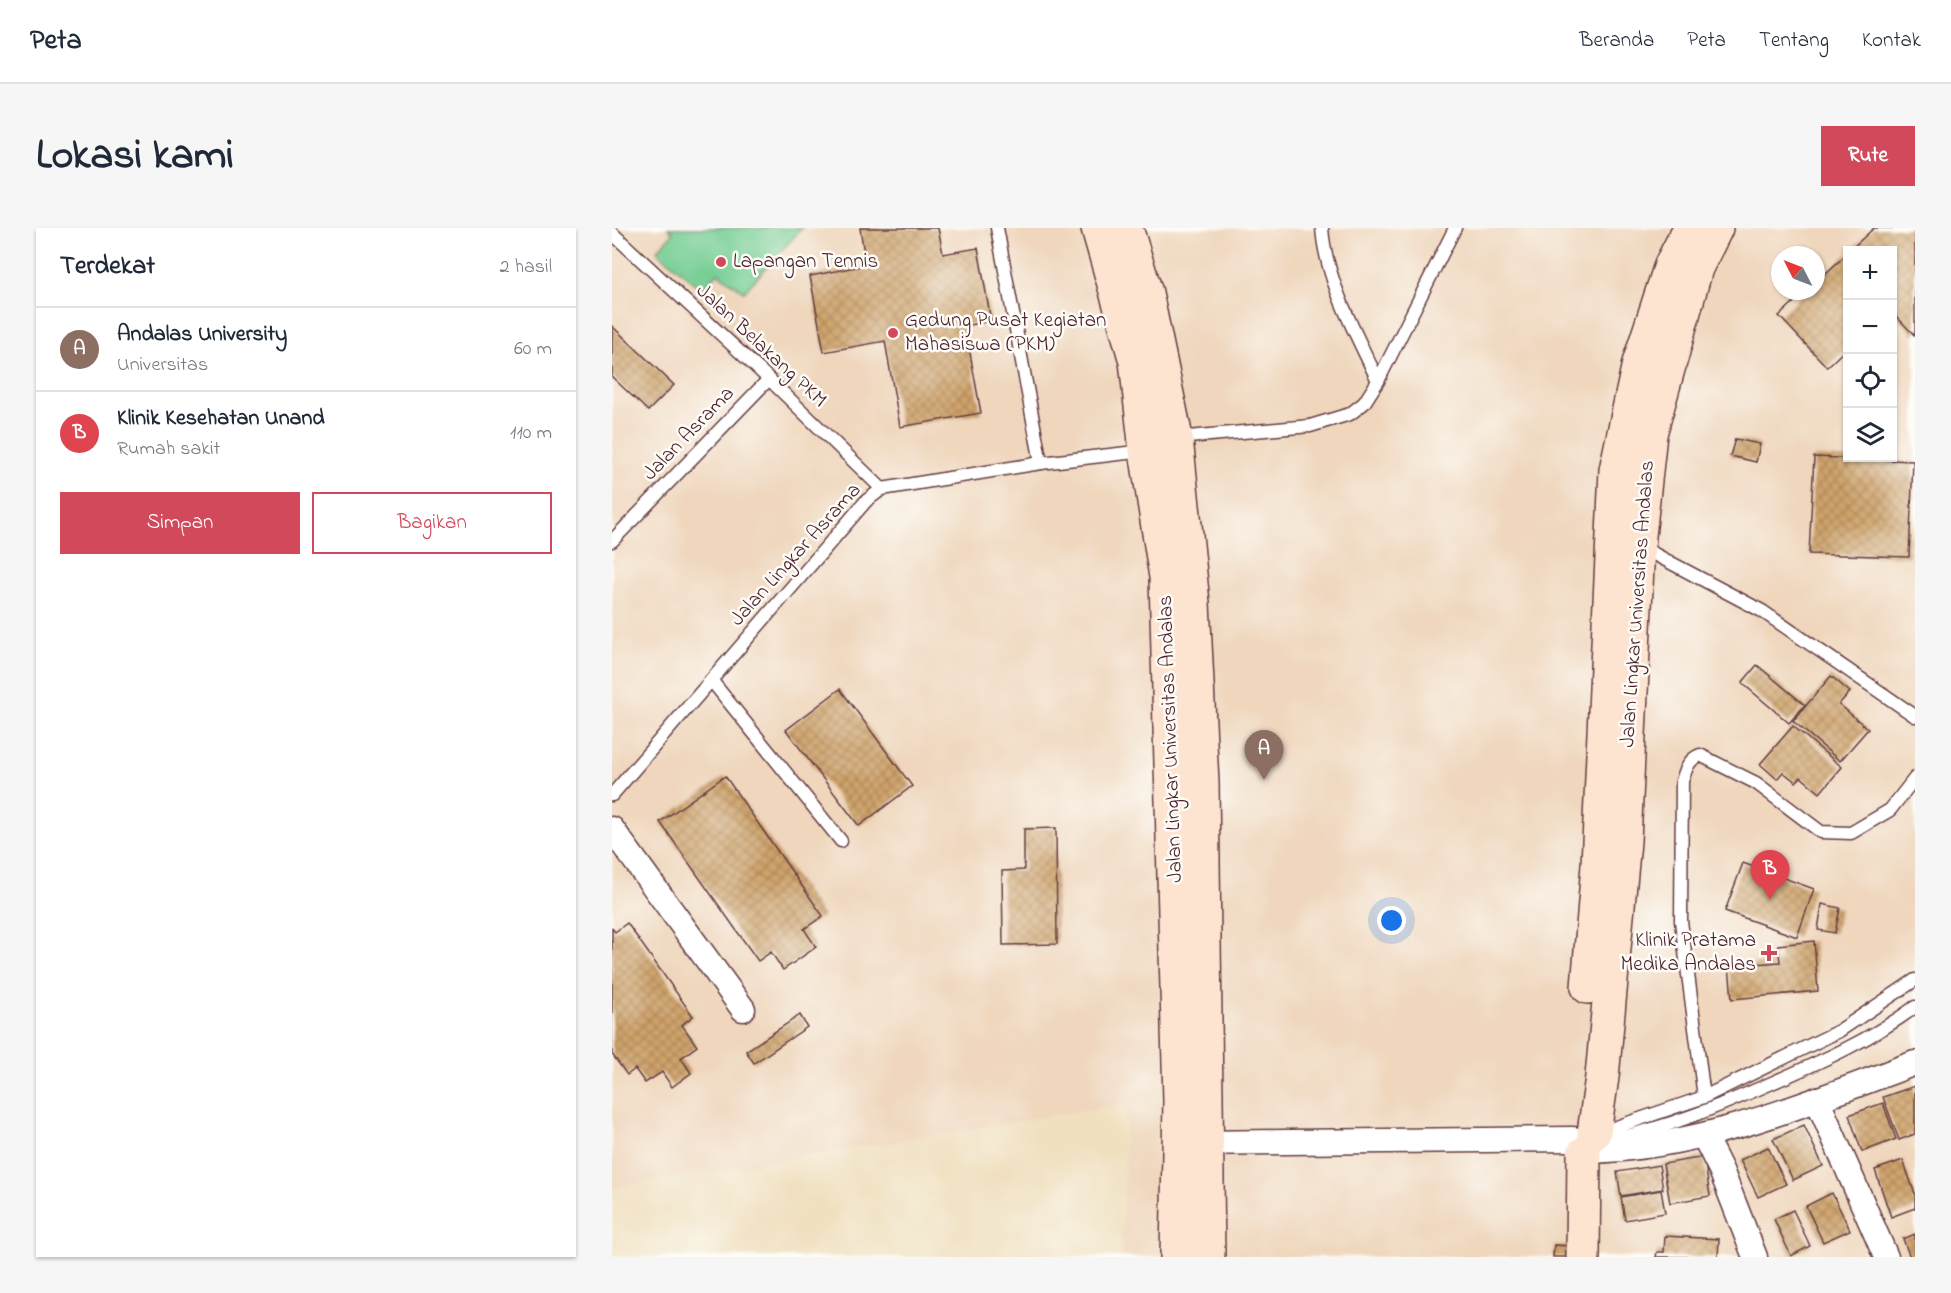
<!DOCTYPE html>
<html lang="id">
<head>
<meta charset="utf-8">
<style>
	:root { --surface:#fff; --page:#f6f6f7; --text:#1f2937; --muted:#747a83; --line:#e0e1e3; --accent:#d1495b }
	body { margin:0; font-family:"Indie Flower",sans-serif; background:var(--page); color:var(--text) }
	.controls { position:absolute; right:18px; top:18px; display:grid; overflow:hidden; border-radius:0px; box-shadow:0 2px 4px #0004 }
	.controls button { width:54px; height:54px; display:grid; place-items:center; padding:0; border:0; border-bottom:2px solid var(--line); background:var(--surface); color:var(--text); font:30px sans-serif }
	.compass { position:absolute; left:1159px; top:18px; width:54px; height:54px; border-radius:50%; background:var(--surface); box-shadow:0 2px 4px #0004; rotate:312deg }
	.you { position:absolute; left:780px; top:693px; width:21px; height:21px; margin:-15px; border:4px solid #fff; border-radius:50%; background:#1a73e8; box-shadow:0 0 0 9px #1a73e833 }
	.badge { display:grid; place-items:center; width:39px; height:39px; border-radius:50%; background:var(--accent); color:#fff; font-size:20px; font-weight:700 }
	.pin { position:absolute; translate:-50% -50px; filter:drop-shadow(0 2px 3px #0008) }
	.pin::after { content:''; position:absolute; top:32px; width:21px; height:18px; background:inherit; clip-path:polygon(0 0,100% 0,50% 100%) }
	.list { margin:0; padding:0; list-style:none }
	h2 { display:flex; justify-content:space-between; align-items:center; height:78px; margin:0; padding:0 24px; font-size:26px }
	h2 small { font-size:20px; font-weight:400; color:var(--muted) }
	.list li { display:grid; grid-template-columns:39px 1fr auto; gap:18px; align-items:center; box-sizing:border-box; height:84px; padding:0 24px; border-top:2px solid var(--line) }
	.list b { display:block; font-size:22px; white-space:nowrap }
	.list p { margin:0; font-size:20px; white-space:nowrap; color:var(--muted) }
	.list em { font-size:20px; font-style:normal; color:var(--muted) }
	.actions { display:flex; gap:12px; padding:18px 24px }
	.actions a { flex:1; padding:14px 0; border:2px solid var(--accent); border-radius:0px; text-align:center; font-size:21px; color:var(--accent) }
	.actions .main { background:var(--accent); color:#fff }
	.icon { flex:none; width:33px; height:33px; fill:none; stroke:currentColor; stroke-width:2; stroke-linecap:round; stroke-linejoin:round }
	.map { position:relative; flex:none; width:1303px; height:1029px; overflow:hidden; border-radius:0px }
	header { display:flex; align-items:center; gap:36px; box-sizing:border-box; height:84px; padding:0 30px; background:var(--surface); border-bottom:2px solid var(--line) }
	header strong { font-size:28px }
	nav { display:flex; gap:33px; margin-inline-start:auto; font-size:21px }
	.intro { display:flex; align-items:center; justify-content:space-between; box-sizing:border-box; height:144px; padding:0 36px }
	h1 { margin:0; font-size:42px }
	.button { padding:15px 27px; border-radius:0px; background:var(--accent); color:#fff; font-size:21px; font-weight:700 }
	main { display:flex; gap:36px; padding:0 36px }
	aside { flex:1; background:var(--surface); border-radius:0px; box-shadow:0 2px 4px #0004 }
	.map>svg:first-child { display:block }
</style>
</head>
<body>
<header>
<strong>Peta</strong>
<nav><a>Beranda</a><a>Peta</a><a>Tentang</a><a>Kontak</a></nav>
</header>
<div class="intro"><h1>Lokasi kami</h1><a class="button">Rute</a></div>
<main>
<aside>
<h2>Terdekat<small>2 hasil</small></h2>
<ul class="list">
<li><span class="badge" style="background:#8d6e63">A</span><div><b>Andalas University</b><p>Universitas</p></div><em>60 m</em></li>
<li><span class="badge" style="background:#e0444e">B</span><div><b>Klinik Kesehatan Unand</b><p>Rumah sakit</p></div><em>110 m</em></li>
</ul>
<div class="actions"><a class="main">Simpan</a><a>Bagikan</a></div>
</aside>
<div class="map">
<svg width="1303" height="1029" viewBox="0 0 1303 1029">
	<defs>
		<pattern id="building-cross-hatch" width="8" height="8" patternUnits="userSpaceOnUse" patternTransform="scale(1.5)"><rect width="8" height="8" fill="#cfa36b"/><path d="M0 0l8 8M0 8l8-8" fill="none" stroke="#aa8458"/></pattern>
	</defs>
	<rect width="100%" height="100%" fill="#fdfcf7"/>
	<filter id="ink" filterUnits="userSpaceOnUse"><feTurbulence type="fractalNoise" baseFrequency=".0167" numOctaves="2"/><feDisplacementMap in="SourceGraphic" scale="12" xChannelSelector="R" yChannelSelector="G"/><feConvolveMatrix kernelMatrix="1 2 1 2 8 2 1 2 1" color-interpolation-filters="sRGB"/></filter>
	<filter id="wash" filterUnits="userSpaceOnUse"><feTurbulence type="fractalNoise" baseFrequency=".008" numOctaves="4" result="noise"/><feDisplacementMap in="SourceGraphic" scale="24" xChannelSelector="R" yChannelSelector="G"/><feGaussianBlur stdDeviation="1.35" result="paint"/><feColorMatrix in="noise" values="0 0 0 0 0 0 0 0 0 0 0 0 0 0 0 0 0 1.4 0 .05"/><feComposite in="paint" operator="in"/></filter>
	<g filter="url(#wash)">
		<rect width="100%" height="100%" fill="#f0e0c0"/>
		<path fill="#efd6bc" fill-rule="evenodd" d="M0,0H1303V1029H509L515,875L0,960ZM1236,22H1280V230H1236ZM1168,27H1204V63H1168Z"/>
		<polygon fill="#75cd93" stroke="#60765f" stroke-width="1.5" points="56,0 190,0 132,64 106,45 90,62 45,23 61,5"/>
		<g id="blocks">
			<g fill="url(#building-cross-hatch)">
				<polygon points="248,0 326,0 331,26 366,20 379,93 353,98 369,185 288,199 273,113 212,124 198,48 254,37"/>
				<polygon points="1262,0 1303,0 1303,108 1280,84 1280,22 1238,22"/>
				<polygon points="1236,25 1236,119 1215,139 1167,88 1194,63 1204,63 1204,54"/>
				<polygon points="0,98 62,157 36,183 0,149"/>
				<polygon points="1123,211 1148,216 1144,234 1118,228"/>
				<polygon points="1202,229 1301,233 1297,329 1197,326"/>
				<polygon points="1145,437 1193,477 1177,495 1130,455"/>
				<polygon points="1219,448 1238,464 1227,476 1256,501 1228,533 1181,493"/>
				<polygon points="228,461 300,558 247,598 174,502"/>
				<polygon points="1181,498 1230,539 1208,565 1189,549 1184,554 1171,544 1165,551 1148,536"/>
				<polygon points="113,548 211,688 192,701 204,719 171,742 159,724 146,733 48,594"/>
				<polygon points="444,600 445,716 391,717 390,643 412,642 412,601"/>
				<polygon points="1131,635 1202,661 1185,709 1113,683"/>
				<polygon points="1210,676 1228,680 1223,705 1206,702"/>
				<polygon points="15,695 81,788 70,797 85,818 69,830 79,845 60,859 50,844 33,855 23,841 15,847 0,826 0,700 3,704"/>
				<polygon points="1202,713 1206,763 1120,771 1117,738 1168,734 1166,717"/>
				<polygon points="188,787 195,799 142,835 134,823"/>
				<polygon points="1303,858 1303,906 1287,912 1271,869"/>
				<polygon points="1271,875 1284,911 1250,924 1237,887"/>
				<polygon points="1192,897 1211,938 1181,952 1161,911"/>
				<polygon points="1156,919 1174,956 1146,969 1128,932"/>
				<polygon points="1092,929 1098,968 1058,975 1051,936"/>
				<polygon points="1291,932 1303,966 1303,980 1279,989 1263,942"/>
				<polygon points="1047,937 1051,961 1009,968 1005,944"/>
				<polygon points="1049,962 1053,985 1013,992 1009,969"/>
				<polygon points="1220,965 1238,1002 1211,1014 1194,978"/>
				<polygon points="1181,982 1198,1018 1179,1028 1162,991"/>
				<polygon points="1303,1006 1303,1029 1298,1029 1291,1011"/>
				<polygon points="1053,1008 1107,1011 1106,1029 1044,1029 1045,1024 1052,1024"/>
				<polygon points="942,1017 959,1018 958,1029 941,1029"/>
			</g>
		</g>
	</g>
	<g filter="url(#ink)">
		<use href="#blocks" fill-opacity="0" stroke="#633c41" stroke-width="1.5"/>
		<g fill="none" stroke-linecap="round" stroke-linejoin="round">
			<defs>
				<g id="lane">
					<polyline points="385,0 429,235"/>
					<path d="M710,0C714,54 744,105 766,153"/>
					<polyline points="0,5 157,151 270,261"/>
					<polyline points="565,210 698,198 738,186 752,175 766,153 843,0"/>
					<polyline points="0,313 157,151"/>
					<polyline points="1029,319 1150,383 1303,488"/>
					<polyline points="99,452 229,613"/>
					<polyline points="0,567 254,273 270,261 429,235 532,223"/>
					<path d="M1092,869L1069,693L1070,553C1074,541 1076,532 1088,527L1144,555L1209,604L1239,605L1278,582L1303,550"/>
					<polyline points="984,906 1092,869 1227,803 1303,752"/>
					<path d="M998,912C1055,900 1108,878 1162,854C1210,833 1260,811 1303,779"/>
				</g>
				<g id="street">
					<polyline points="0,601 131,781"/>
					<polyline points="1205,871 1274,1029"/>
					<polyline points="1092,908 1109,942 1143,1029"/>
					<polyline points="580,915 961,911"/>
					<path d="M978,923C1091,920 1199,874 1303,835"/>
				</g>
				<g id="secondary">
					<polyline points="486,0 524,133 534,223 554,349 568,873 565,1029"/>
					<polyline points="514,0 534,65 564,210 581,375 590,555 596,1029"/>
					<polyline points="976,759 986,637 1004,242 1027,135 1059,37 1078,0"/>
					<polyline points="982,905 990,849 1012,613 1026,317 1038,206 1084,40 1104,0"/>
					<polyline points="971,1029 972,925"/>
				</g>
			</defs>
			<use href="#lane" stroke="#633c41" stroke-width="15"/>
			<use href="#street" stroke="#633c41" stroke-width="27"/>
			<use href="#secondary" stroke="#633c41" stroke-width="36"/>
			<use href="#lane" stroke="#fff" stroke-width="12"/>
			<use href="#street" stroke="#fff" stroke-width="24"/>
			<use href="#secondary" stroke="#fde4d0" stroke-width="33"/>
		</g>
	</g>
	<g fill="#d1495b" stroke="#fdfcf7" stroke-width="2">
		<circle cx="109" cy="34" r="6"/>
		<circle cx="281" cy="105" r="6"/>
		<path d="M1154 716h6v6h6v6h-6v6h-6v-6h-6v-6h6z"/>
	</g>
	<g text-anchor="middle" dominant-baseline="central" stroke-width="5" stroke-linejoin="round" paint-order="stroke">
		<g font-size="21" fill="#4a1f2b" stroke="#fdfcf7" text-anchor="start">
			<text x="121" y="34">Lapangan Tennis</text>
			<text x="293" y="93">Gedung Pusat Kegiatan<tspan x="293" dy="24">Mahasiswa (PKM)</tspan></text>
			<text x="1144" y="713" text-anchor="end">Klinik Pratama<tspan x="1144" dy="24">Medika Andalas</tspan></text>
		</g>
		<g font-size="21" fill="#4a1f2b" stroke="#fdfcf7">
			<text transform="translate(149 118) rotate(43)">Jalan Belakang PKM</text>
			<text transform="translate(77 206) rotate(-46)">Jalan Asrama</text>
			<text transform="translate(184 327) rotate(-48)">Jalan Lingkar Asrama</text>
			<text transform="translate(1026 376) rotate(-86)">Jalan Lingkar Universitas Andalas</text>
			<text transform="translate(559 511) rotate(-92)">Jalan Lingkar Universitas Andalas</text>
		</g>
	</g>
</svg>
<div class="controls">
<button>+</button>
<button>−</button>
<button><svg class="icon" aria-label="locate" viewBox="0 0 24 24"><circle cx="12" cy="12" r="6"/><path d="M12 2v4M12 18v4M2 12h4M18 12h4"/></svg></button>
<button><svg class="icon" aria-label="layers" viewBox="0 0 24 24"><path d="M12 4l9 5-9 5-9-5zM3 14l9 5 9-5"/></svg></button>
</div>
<svg class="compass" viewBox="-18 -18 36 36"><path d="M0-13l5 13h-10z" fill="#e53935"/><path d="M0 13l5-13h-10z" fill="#747a83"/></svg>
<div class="you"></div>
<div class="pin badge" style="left:652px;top:552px;background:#8d6e63">A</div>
<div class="pin badge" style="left:1158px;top:672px;background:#e0444e">B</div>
</div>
</main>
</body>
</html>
